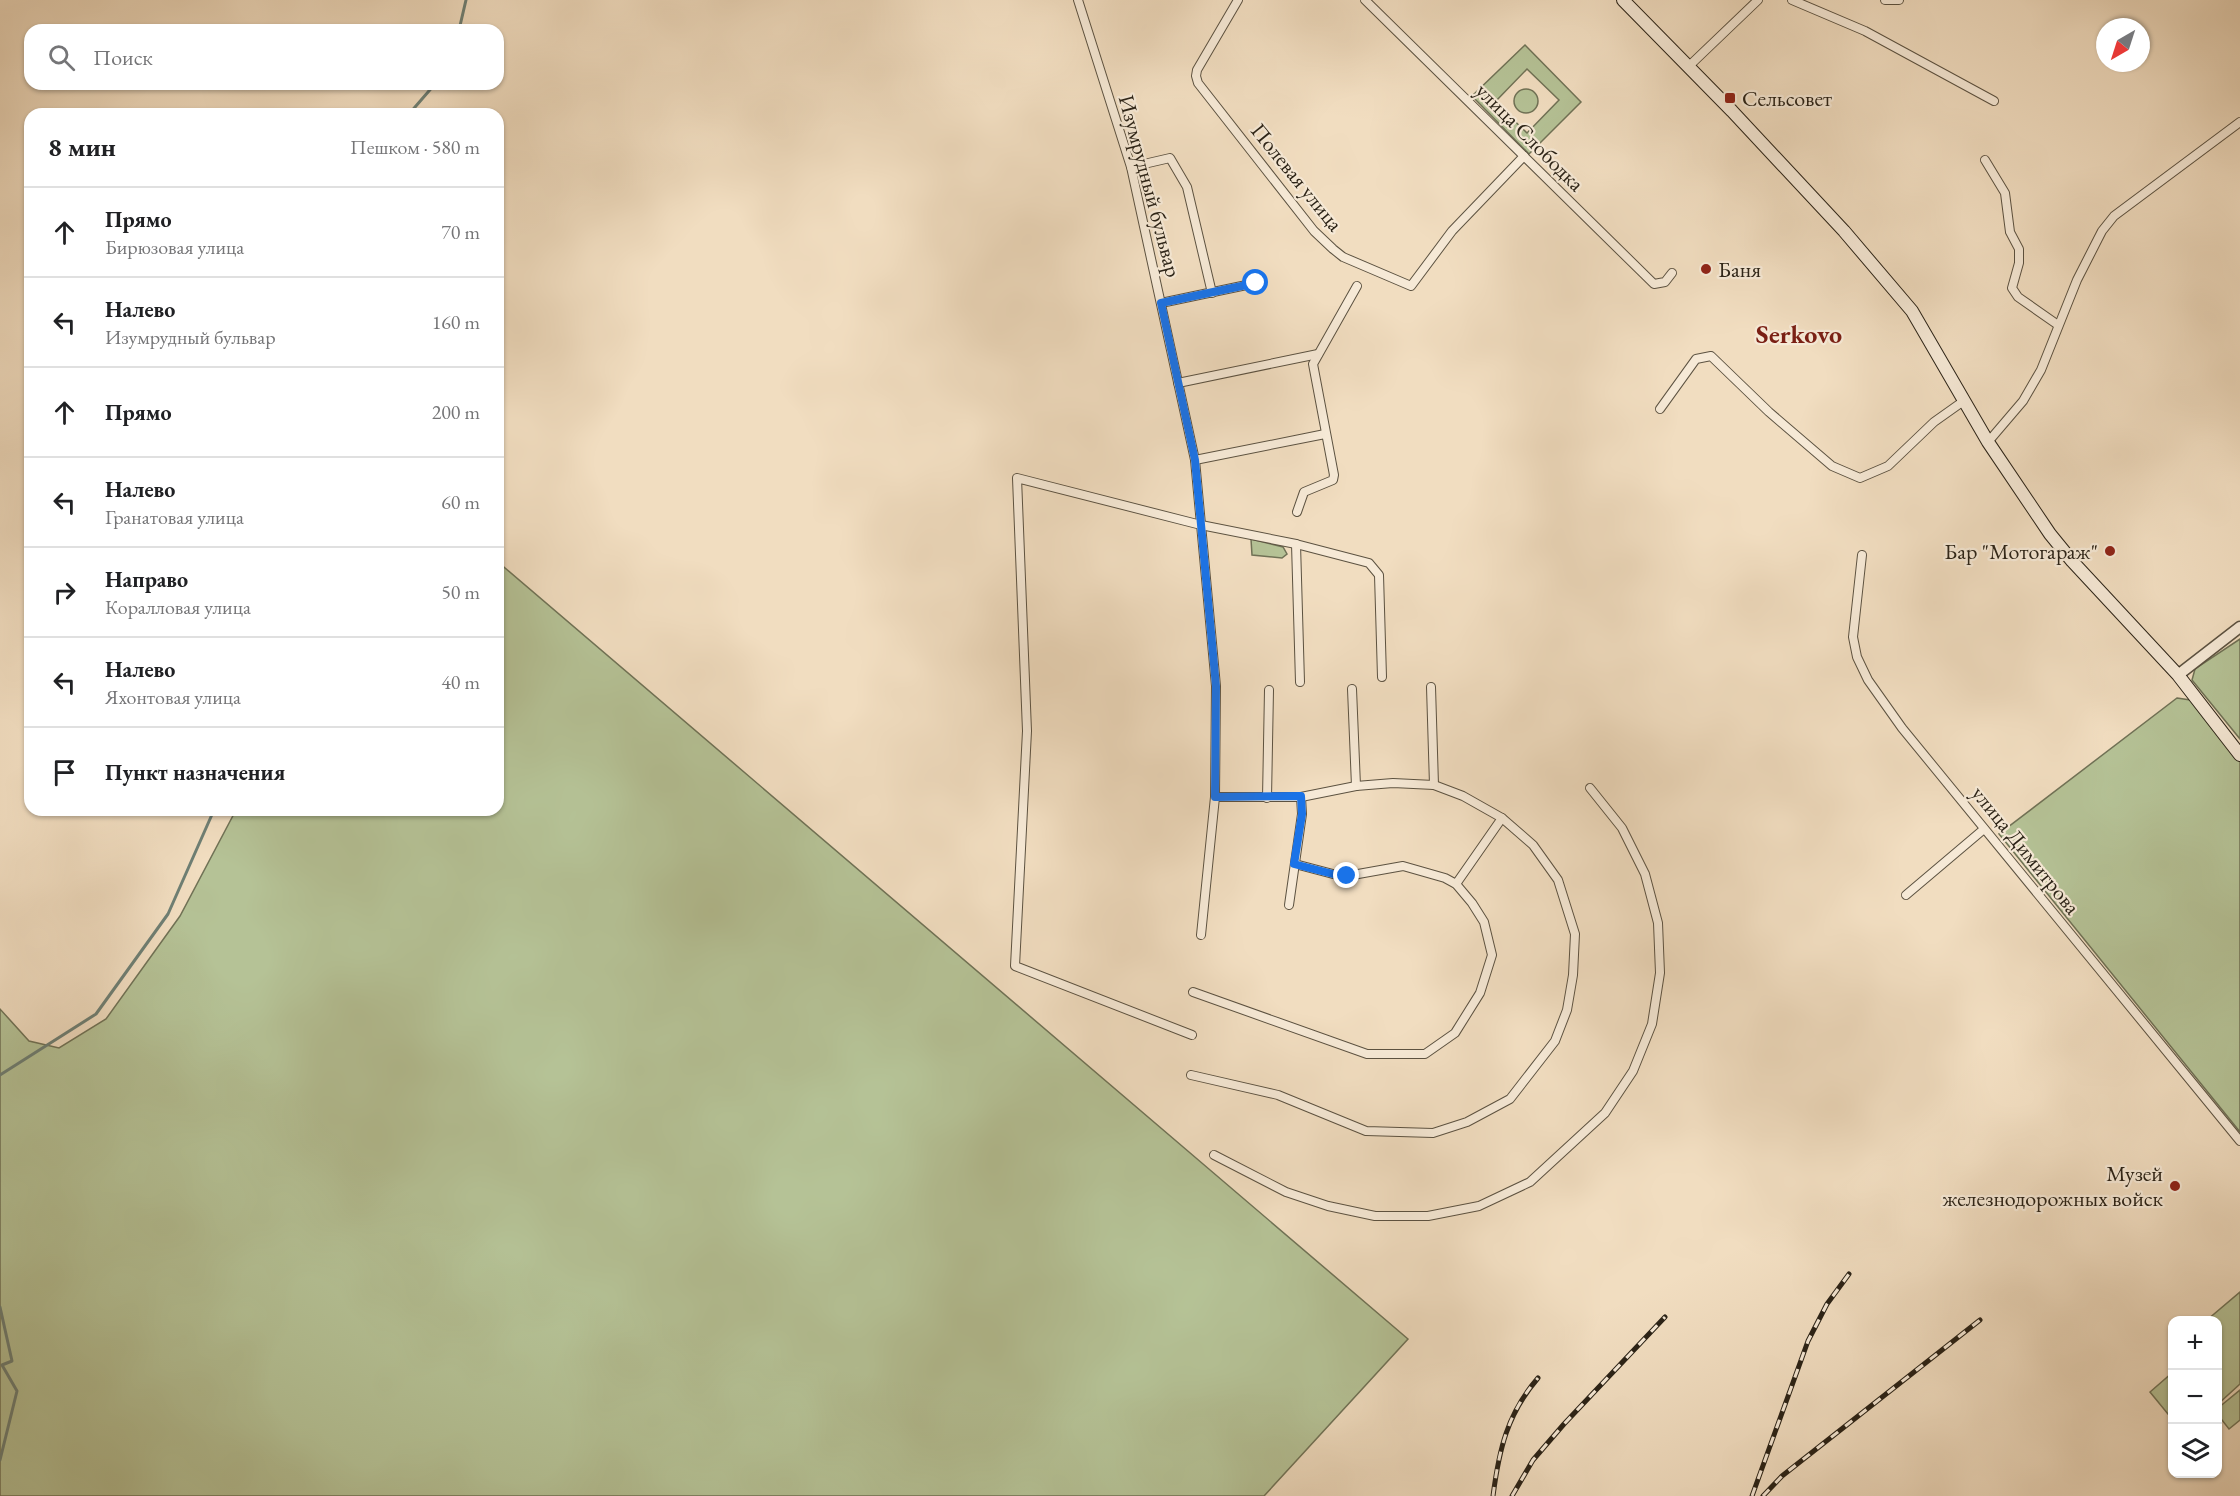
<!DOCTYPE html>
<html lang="ru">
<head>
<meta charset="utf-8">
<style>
	:root { --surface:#fff; --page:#f6f6f6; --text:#202124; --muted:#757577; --line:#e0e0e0 }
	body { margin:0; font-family:"EB Garamond",serif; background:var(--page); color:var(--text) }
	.controls { position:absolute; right:18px; bottom:18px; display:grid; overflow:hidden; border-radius:12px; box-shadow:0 2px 4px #0004 }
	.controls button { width:54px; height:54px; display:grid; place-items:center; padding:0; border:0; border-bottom:2px solid var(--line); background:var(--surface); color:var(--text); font:30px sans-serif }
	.compass { position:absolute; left:2096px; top:18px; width:54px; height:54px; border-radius:50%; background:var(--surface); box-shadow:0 2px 4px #0004; rotate:219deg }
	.stop { position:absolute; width:18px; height:18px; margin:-14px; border:4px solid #1a73e8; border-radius:50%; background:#fff }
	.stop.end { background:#1a73e8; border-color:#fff; box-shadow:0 2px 6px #0008 }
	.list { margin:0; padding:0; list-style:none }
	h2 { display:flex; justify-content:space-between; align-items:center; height:78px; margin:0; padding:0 24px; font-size:26px }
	h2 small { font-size:20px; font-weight:400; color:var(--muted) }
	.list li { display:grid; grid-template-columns:39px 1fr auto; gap:18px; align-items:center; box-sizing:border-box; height:90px; padding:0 24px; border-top:2px solid var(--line) }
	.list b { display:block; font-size:22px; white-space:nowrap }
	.list p { margin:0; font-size:20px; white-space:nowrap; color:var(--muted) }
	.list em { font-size:20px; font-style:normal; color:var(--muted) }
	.icon { flex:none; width:33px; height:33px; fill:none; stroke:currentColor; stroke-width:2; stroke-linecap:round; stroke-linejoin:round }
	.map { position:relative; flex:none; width:2240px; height:1496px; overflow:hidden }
	.search { position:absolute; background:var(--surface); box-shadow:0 2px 4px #0004; left:24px; top:24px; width:480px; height:66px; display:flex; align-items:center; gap:15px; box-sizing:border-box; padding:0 21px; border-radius:18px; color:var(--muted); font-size:22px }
	.panel { position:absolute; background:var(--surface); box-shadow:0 2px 4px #0004; left:24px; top:108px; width:480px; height:708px; border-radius:18px }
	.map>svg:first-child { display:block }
</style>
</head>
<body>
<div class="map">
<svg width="2240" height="1496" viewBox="0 0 2240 1496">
	<rect width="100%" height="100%" fill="#f1ddc0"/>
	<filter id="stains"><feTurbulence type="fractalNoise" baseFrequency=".00333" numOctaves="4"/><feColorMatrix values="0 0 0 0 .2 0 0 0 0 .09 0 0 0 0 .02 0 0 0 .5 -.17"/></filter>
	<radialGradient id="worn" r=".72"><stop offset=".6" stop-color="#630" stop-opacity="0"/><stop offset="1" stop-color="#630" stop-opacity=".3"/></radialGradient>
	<g fill="#b5c296" stroke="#707256" stroke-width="1.5" fill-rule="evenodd">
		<path d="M1525,45L1581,102L1529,154L1472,96ZM1527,69L1559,100L1527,133L1495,102Z"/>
		<circle cx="1526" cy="101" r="12"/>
		<polygon points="1251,539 1283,547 1287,554 1282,558 1252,555"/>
		<polygon points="498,562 1408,1339 1264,1496 0,1496 0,1009 29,1041 59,1048 106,1019 180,916 236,810 498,810"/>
		<polygon points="2240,639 2240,739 2192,680 2195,669"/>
		<polygon points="2177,698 2197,701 2240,761 2240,1132 1999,834"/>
		<polygon points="2240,1292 2240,1384 2218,1404 2218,1320 2207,1320"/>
		<polygon points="2172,1373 2172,1419 2150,1392"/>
		<polygon points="2240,1390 2240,1420 2229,1429 2218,1415 2218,1408"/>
	</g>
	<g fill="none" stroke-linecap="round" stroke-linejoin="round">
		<g stroke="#6e7f74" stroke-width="3">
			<polyline points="459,30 466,0"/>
			<polyline points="409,114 435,84"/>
			<polyline points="0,1075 96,1014 168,914 214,810"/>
			<polyline points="0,1307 12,1361 2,1365 17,1391 0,1460"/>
		</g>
		<defs>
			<g id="minor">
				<polyline points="1078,0 1131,167 1195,460 1216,686 1215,797 1201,935"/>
				<polyline points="1238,0 1197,70 1196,76 1198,83 1314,231 1333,249 1343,257 1411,286 1452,231 1524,156"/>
				<polyline points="1365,0 1654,284 1665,282 1672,273"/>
				<polyline points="1792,0 1865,31 1994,101"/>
				<polyline points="1885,0 1899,0"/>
				<polyline points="1688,67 1758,0"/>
				<polyline points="1985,160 2005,193 2010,232 2019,249 2019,263 2012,288 2018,297 2058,325"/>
				<polyline points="1131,167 1170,158 1187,187 1212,293"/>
				<polyline points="1161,303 1256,283"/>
				<polyline points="1178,383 1318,354"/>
				<polyline points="1660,409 1696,359 1711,356 1769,412 1832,466 1860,478 1888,466 1934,422 1965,400"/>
				<polyline points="1988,442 2023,401 2041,370 2077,280 2102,231 2114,216 2240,122"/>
				<polyline points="1195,460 1325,434"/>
				<polyline points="1297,512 1304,492 1333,480 1334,475 1313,364 1357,286"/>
				<polyline points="1296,544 1300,682"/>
				<polyline points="1862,555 1853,637 1857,657 1868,680 1902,728 2240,1141"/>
				<polyline points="1431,687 1434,785"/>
				<polyline points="1352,689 1356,786"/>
				<polyline points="1267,798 1269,690"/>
				<polyline points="1456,884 1502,818"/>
				<polyline points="1906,895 1984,829"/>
				<polyline points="1289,905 1302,814 1301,797"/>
				<polyline points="1193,992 1367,1054 1425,1054 1455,1033 1480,993 1492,955 1484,922 1472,903 1456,884 1445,878 1403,866 1347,876 1333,874 1295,864"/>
				<polyline points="1192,1035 1015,966 1027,731 1017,478 1201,525 1296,544 1369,563 1379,575 1382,677"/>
				<polyline points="1191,1075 1278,1095 1366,1131 1433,1133 1467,1122 1510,1099 1555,1041 1567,1010 1573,975 1575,934 1558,880 1533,845 1502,818 1463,796 1434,785 1393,783 1356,786 1301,797 1215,797"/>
				<polyline points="1214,1155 1286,1192 1328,1206 1375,1216 1428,1216 1479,1206 1530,1182 1605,1113 1633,1071 1652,1024 1660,973 1658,923 1645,874 1622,828 1590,788"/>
			</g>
			<polyline id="tertiary" points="2178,675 2240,627"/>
			<polyline id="secondary" points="1623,0 1732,111 1844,231 1912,311 1988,442 2050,534 2072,561 2178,675 2240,755"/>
		</defs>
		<use href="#minor" stroke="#5c5241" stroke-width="10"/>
		<use href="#tertiary" stroke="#5c5241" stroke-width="13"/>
		<use href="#secondary" stroke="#2b2317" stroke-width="14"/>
		<use href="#minor" stroke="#f6e9d6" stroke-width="8"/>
		<use href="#tertiary" stroke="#f6e9d6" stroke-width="10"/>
		<use href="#secondary" stroke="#f6e9d6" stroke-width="12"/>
		<defs>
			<g id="rail">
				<path d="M1493,1496C1499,1450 1507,1414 1538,1378"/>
				<polyline points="1512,1496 1533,1460 1564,1424 1665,1317"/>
				<polyline points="1752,1496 1808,1341 1827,1304 1849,1274"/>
				<polyline points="1763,1496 1782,1476 1980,1320"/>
			</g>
		</defs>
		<use href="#rail" stroke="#2b2317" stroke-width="5"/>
		<use href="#rail" stroke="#f6e9d6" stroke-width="3" stroke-dasharray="9" stroke-linecap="butt"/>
	</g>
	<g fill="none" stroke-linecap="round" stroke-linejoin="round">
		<polyline stroke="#1a73e8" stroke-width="8" points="1256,283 1161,303 1195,460 1216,686 1215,797 1301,796 1302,814 1294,864 1333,874 1347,876"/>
	</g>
	<g fill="#8f2418" stroke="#f6e9d6" stroke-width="2">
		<rect x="1724" y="92" width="12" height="12" rx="3"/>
		<circle cx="1706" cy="269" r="6"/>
		<circle cx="2110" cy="551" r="6"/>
		<circle cx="2175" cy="1186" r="6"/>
	</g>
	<g text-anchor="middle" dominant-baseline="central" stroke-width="4.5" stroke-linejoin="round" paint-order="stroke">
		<g font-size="22" fill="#2b2317" stroke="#f6e9d6" text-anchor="start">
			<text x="1742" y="98">Сельсовет</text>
			<text x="1718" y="269">Баня</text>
			<text x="2098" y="551" text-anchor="end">Бар "Мотогараж"</text>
			<text x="2163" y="1173" text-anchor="end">Музей<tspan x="2163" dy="25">железнодорожных войск</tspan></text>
		</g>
		<g font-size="22" fill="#2b2317" stroke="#f6e9d6">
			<text transform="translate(1530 137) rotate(45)">улица Слободка</text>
			<text transform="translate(1297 177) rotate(51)">Полевая улица</text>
			<text transform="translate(1150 186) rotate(75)">Изумрудный бульвар</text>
			<text transform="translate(2026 850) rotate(51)">улица Димитрова</text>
		</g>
		<g font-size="26" font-weight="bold" fill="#7a1f14" stroke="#f6e9d6">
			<text x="1799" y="334">Serkovo</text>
		</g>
	</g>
	<rect width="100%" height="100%" filter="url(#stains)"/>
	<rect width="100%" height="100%" fill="url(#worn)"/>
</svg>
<div class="controls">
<button>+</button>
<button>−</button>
<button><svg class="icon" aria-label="layers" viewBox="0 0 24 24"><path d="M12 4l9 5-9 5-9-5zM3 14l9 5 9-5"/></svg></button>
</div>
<svg class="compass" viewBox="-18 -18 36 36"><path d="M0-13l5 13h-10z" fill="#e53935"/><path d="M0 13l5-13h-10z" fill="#757577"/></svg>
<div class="stop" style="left:1256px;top:283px"></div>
<div class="stop end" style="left:1347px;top:876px"></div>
<div class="search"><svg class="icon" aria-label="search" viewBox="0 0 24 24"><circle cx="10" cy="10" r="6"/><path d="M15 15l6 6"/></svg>Поиск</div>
<section class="panel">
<h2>8 мин<small>Пешком · 580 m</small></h2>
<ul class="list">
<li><svg class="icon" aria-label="ahead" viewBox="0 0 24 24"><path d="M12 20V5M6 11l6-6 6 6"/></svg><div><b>Прямо</b><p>Бирюзовая улица</p></div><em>70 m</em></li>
<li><svg class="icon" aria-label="left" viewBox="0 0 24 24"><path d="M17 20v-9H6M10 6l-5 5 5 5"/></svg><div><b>Налево</b><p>Изумрудный бульвар</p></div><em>160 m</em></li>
<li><svg class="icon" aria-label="ahead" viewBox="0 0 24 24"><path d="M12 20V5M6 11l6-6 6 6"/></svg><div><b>Прямо</b></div><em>200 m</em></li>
<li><svg class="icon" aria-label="left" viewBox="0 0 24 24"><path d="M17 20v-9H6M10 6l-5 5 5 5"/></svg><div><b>Налево</b><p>Гранатовая улица</p></div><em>60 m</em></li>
<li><svg class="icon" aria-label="right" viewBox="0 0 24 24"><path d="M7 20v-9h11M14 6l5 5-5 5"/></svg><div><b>Направо</b><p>Коралловая улица</p></div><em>50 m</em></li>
<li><svg class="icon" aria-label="left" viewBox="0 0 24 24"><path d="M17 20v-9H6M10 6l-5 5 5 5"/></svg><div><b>Налево</b><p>Яхонтовая улица</p></div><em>40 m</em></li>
<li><svg class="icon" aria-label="arrive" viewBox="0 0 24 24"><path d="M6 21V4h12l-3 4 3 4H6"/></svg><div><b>Пункт назначения</b></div></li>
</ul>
</section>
</div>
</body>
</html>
